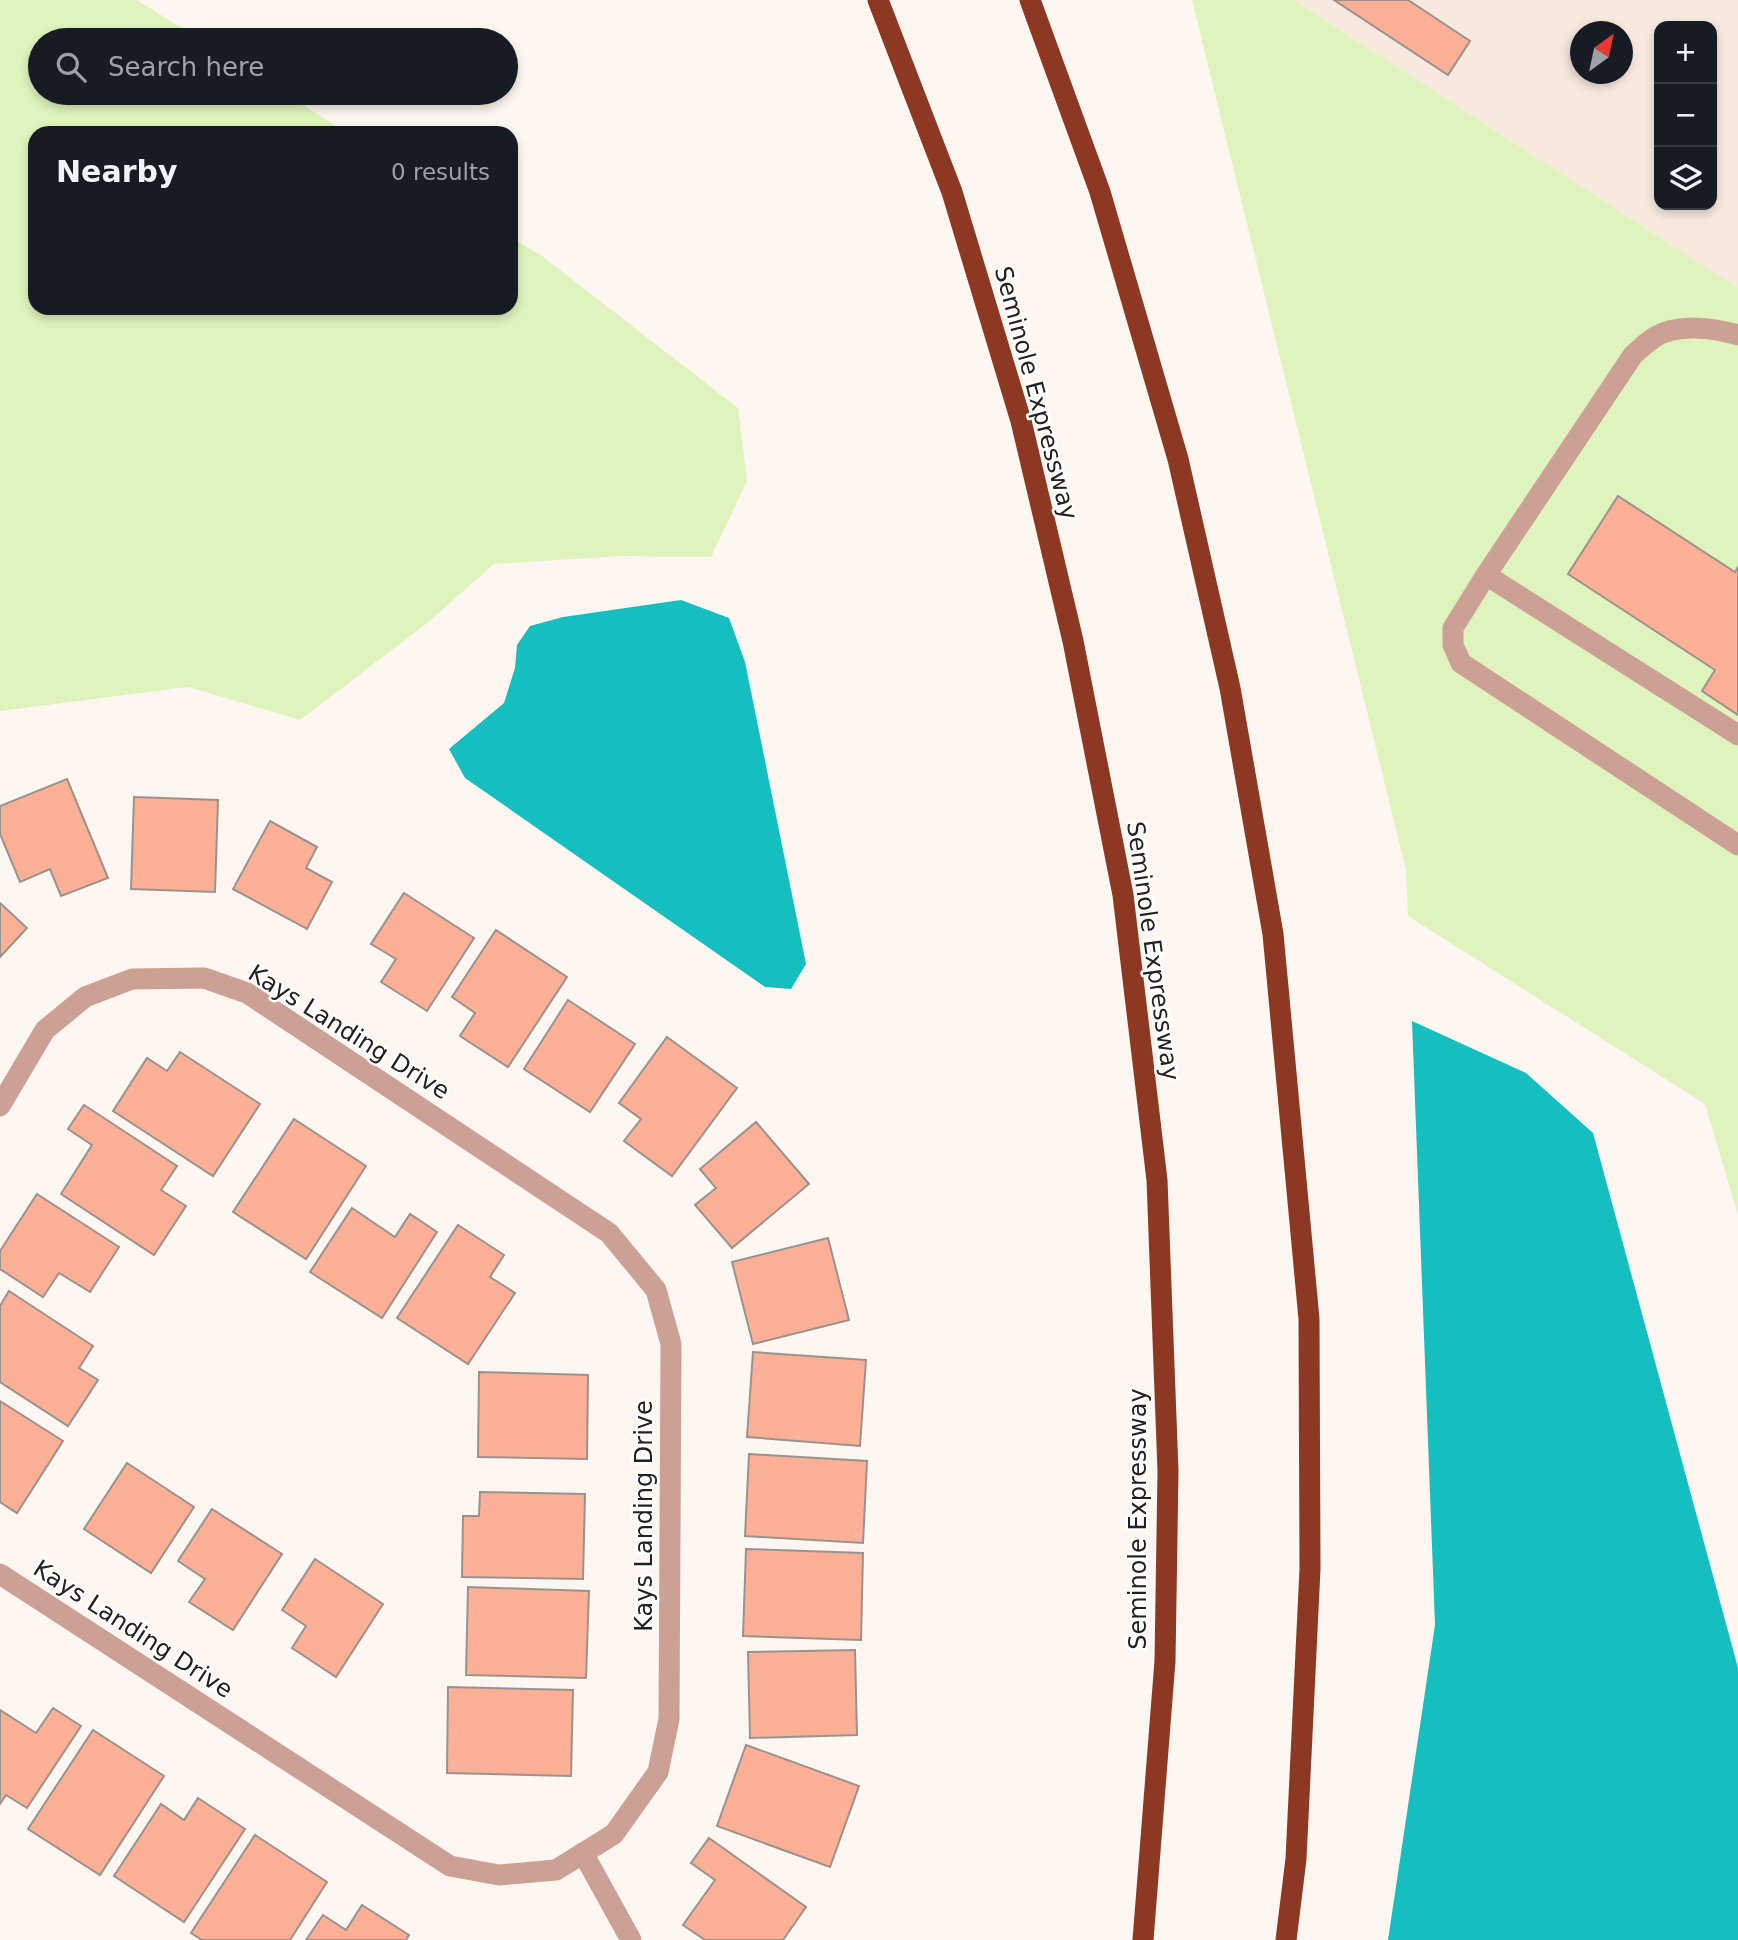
<!DOCTYPE html>
<html lang="en">
<head>
<meta charset="utf-8">
<style>
	:root { --surface:#171b24; --page:#20242c; --text:#f1f3f6; --muted:#9ea1a6; --line:#363941 }
	body { margin:0; font-family:"DejaVu Sans",sans-serif; background:var(--page); color:var(--text) }
	.controls { position:absolute; right:21px; top:21px; display:grid; overflow:hidden; border-radius:14px; box-shadow:0 4px 10px #0003 }
	.controls button { width:63px; height:63px; display:grid; place-items:center; padding:0; border:0; border-bottom:2px solid var(--line); background:var(--surface); color:var(--text); font:35px sans-serif }
	.compass { position:absolute; left:1570px; top:21px; width:63px; height:63px; border-radius:50%; background:var(--surface); box-shadow:0 4px 10px #0003; rotate:33deg }
	.list { margin:0; padding:0; list-style:none }
	h2 { display:flex; justify-content:space-between; align-items:center; height:91px; margin:0; padding:0 28px; font-size:30px }
	h2 small { font-size:23px; font-weight:400; color:var(--muted) }
	.icon { flex:none; width:38px; height:38px; fill:none; stroke:currentColor; stroke-width:2; stroke-linecap:round; stroke-linejoin:round }
	.map { position:relative; flex:none; width:1738px; height:1940px; overflow:hidden }
	.search { position:absolute; background:var(--surface); box-shadow:0 4px 10px #0003; left:28px; top:28px; width:490px; height:77px; display:flex; align-items:center; gap:18px; box-sizing:border-box; padding:0 24px; border-radius:38px; color:var(--muted); font-size:26px }
	.panel { position:absolute; background:var(--surface); box-shadow:0 4px 10px #0003; left:28px; top:126px; width:490px; height:189px; border-radius:21px }
	.map>svg:first-child { display:block }
</style>
</head>
<body>
<div class="map">
<svg width="1738" height="1940" viewBox="0 0 1738 1940">
	<rect width="100%" height="100%" fill="#fef6f0"/>
	<path fill="#f8e9de" fill-rule="evenodd" d="M1294,0H1738V288ZM1659,26H1712V205H1659ZM1580,32H1622V74H1580Z"/>
	<g fill="#dff4bc">
		<polygon points="0,0 137,0 201,40 40,40 40,93 284,93 347,133 35,133 35,308 511,308 511,237 542,256 738,408 747,481 711,557 622,556 494,564 426,624 300,720 188,687 0,711"/>
		<polygon points="1192,0 1294,0 1738,288 1738,1215 1705,1104 1408,916 1406,870"/>
	</g>
	<g fill="#15bebf">
		<polygon points="681,600 729,618 745,662 806,964 791,989 765,987 465,778 449,749 504,703 515,668 517,645 530,626 563,617"/>
		<polygon points="1412,1021 1526,1073 1593,1133 1738,1668 1738,1940 1388,1940 1435,1625"/>
	</g>
	<g fill="#fdb096" stroke="#9b928e" stroke-width="2">
		<polygon points="1334,0 1408,0 1470,41 1448,75"/>
		<polygon points="1618,496 1735,572 1738,567 1738,715 1702,691 1715,670 1568,574"/>
		<polygon points="67,779 108,878 61,896 50,869 20,882 0,834 0,806"/>
		<polygon points="134,797 218,800 215,892 131,889"/>
		<polygon points="270,821 317,847 306,868 332,882 307,929 233,889"/>
		<polygon points="404,893 474,938 427,1011 381,982 396,959 371,944"/>
		<polygon points="0,903 27,928 0,957"/>
		<polygon points="496,930 567,977 508,1067 460,1036 475,1013 452,997"/>
		<polygon points="568,1000 635,1044 590,1112 524,1069"/>
		<polygon points="667,1037 737,1088 672,1176 624,1141 641,1119 619,1103"/>
		<polygon points="180,1052 260,1104 213,1176 113,1111 147,1058 167,1071"/>
		<polygon points="84,1105 177,1166 161,1190 186,1206 154,1255 61,1194 92,1145 68,1129"/>
		<polygon points="294,1119 366,1166 306,1259 233,1212"/>
		<polygon points="756,1122 809,1184 732,1248 695,1205 716,1188 700,1169"/>
		<polygon points="37,1194 119,1247 90,1292 59,1273 43,1297 0,1269 0,1251"/>
		<polygon points="352,1208 395,1237 410,1214 437,1232 382,1318 310,1272"/>
		<polygon points="458,1225 504,1255 490,1277 515,1293 468,1364 397,1318"/>
		<polygon points="828,1238 849,1320 753,1344 732,1262"/>
		<polygon points="9,1291 93,1346 79,1368 98,1380 68,1426 0,1382 0,1306"/>
		<polygon points="753,1352 866,1360 860,1446 747,1437"/>
		<polygon points="479,1372 588,1375 587,1459 478,1457"/>
		<polygon points="0,1401 63,1441 17,1513 0,1502"/>
		<polygon points="749,1454 867,1461 863,1543 745,1536"/>
		<polygon points="127,1463 194,1507 151,1573 84,1529"/>
		<polygon points="480,1492 585,1494 583,1579 462,1577 463,1516 479,1516"/>
		<polygon points="212,1509 282,1554 233,1630 189,1602 205,1579 178,1561"/>
		<polygon points="746,1549 863,1553 861,1640 743,1636"/>
		<polygon points="315,1559 383,1604 336,1677 292,1648 306,1626 282,1610"/>
		<polygon points="468,1587 589,1591 586,1678 466,1675"/>
		<polygon points="855,1650 857,1735 750,1738 748,1652"/>
		<polygon points="448,1687 573,1690 571,1776 447,1773"/>
		<polygon points="53,1708 81,1726 27,1808 6,1795 0,1804 0,1710 36,1733"/>
		<polygon points="93,1730 164,1776 100,1875 28,1829"/>
		<polygon points="746,1745 859,1786 830,1867 717,1826"/>
		<polygon points="198,1798 245,1829 184,1922 114,1876 161,1804 184,1820"/>
		<polygon points="255,1835 327,1882 290,1940 202,1940 191,1933"/>
		<polygon points="709,1838 806,1907 783,1940 705,1940 683,1925 715,1880 691,1863"/>
		<polygon points="362,1905 409,1935 406,1940 306,1940 323,1915 346,1930"/>
	</g>
	<g fill="none" stroke-linecap="round" stroke-linejoin="round">
		<g stroke="#cca095" stroke-width="21">
			<path d="M1486,575L1633,355C1640,349 1647,342 1655,337C1678,323 1713,328 1738,335"/>
			<polyline points="1738,735 1486,575 1453,628 1453,645 1461,663 1738,845"/>
			<polyline points="0,1106 45,1030 85,997 132,979 204,978 247,993 609,1233 656,1290 671,1344 669,1719 658,1772 614,1834 556,1870 499,1875 450,1866 0,1574"/>
			<polyline points="583,1853 631,1940"/>
		</g>
		<g stroke="#8d3823" stroke-width="21">
			<polyline points="878,0 952,192 1021,421 1073,641 1123,895 1157,1180 1168,1471 1165,1661 1143,1940"/>
			<polyline points="1030,0 1100,192 1178,459 1230,688 1273,934 1309,1319 1310,1569 1296,1859 1286,1940"/>
		</g>
	</g>
	<g text-anchor="middle" dominant-baseline="central" stroke-width="5" stroke-linejoin="round" paint-order="stroke">
		<g font-size="24" fill="#24211f" stroke="#fff">
			<text transform="translate(1036 393) rotate(75)">Seminole Expressway</text>
			<text transform="translate(1153 951) rotate(82)">Seminole Expressway</text>
			<text transform="translate(349 1032) rotate(32)">Kays Landing Drive</text>
			<text transform="translate(644 1516) rotate(-90)">Kays Landing Drive</text>
			<text transform="translate(1138 1519) rotate(-90)">Seminole Expressway</text>
			<text transform="translate(133 1629) rotate(33)">Kays Landing Drive</text>
		</g>
	</g>
</svg>
<div class="controls">
<button>+</button>
<button>−</button>
<button><svg class="icon" aria-label="layers" viewBox="0 0 24 24"><path d="M12 4l9 5-9 5-9-5zM3 14l9 5 9-5"/></svg></button>
</div>
<svg class="compass" viewBox="-18 -18 36 36"><path d="M0-13l5 13h-10z" fill="#e53935"/><path d="M0 13l5-13h-10z" fill="#9ea1a6"/></svg>
<div class="search"><svg class="icon" aria-label="search" viewBox="0 0 24 24"><circle cx="10" cy="10" r="6"/><path d="M15 15l6 6"/></svg>Search here</div>
<section class="panel">
<h2>Nearby<small>0 results</small></h2>
<ul class="list">
</ul>
</section>
</div>
</body>
</html>
